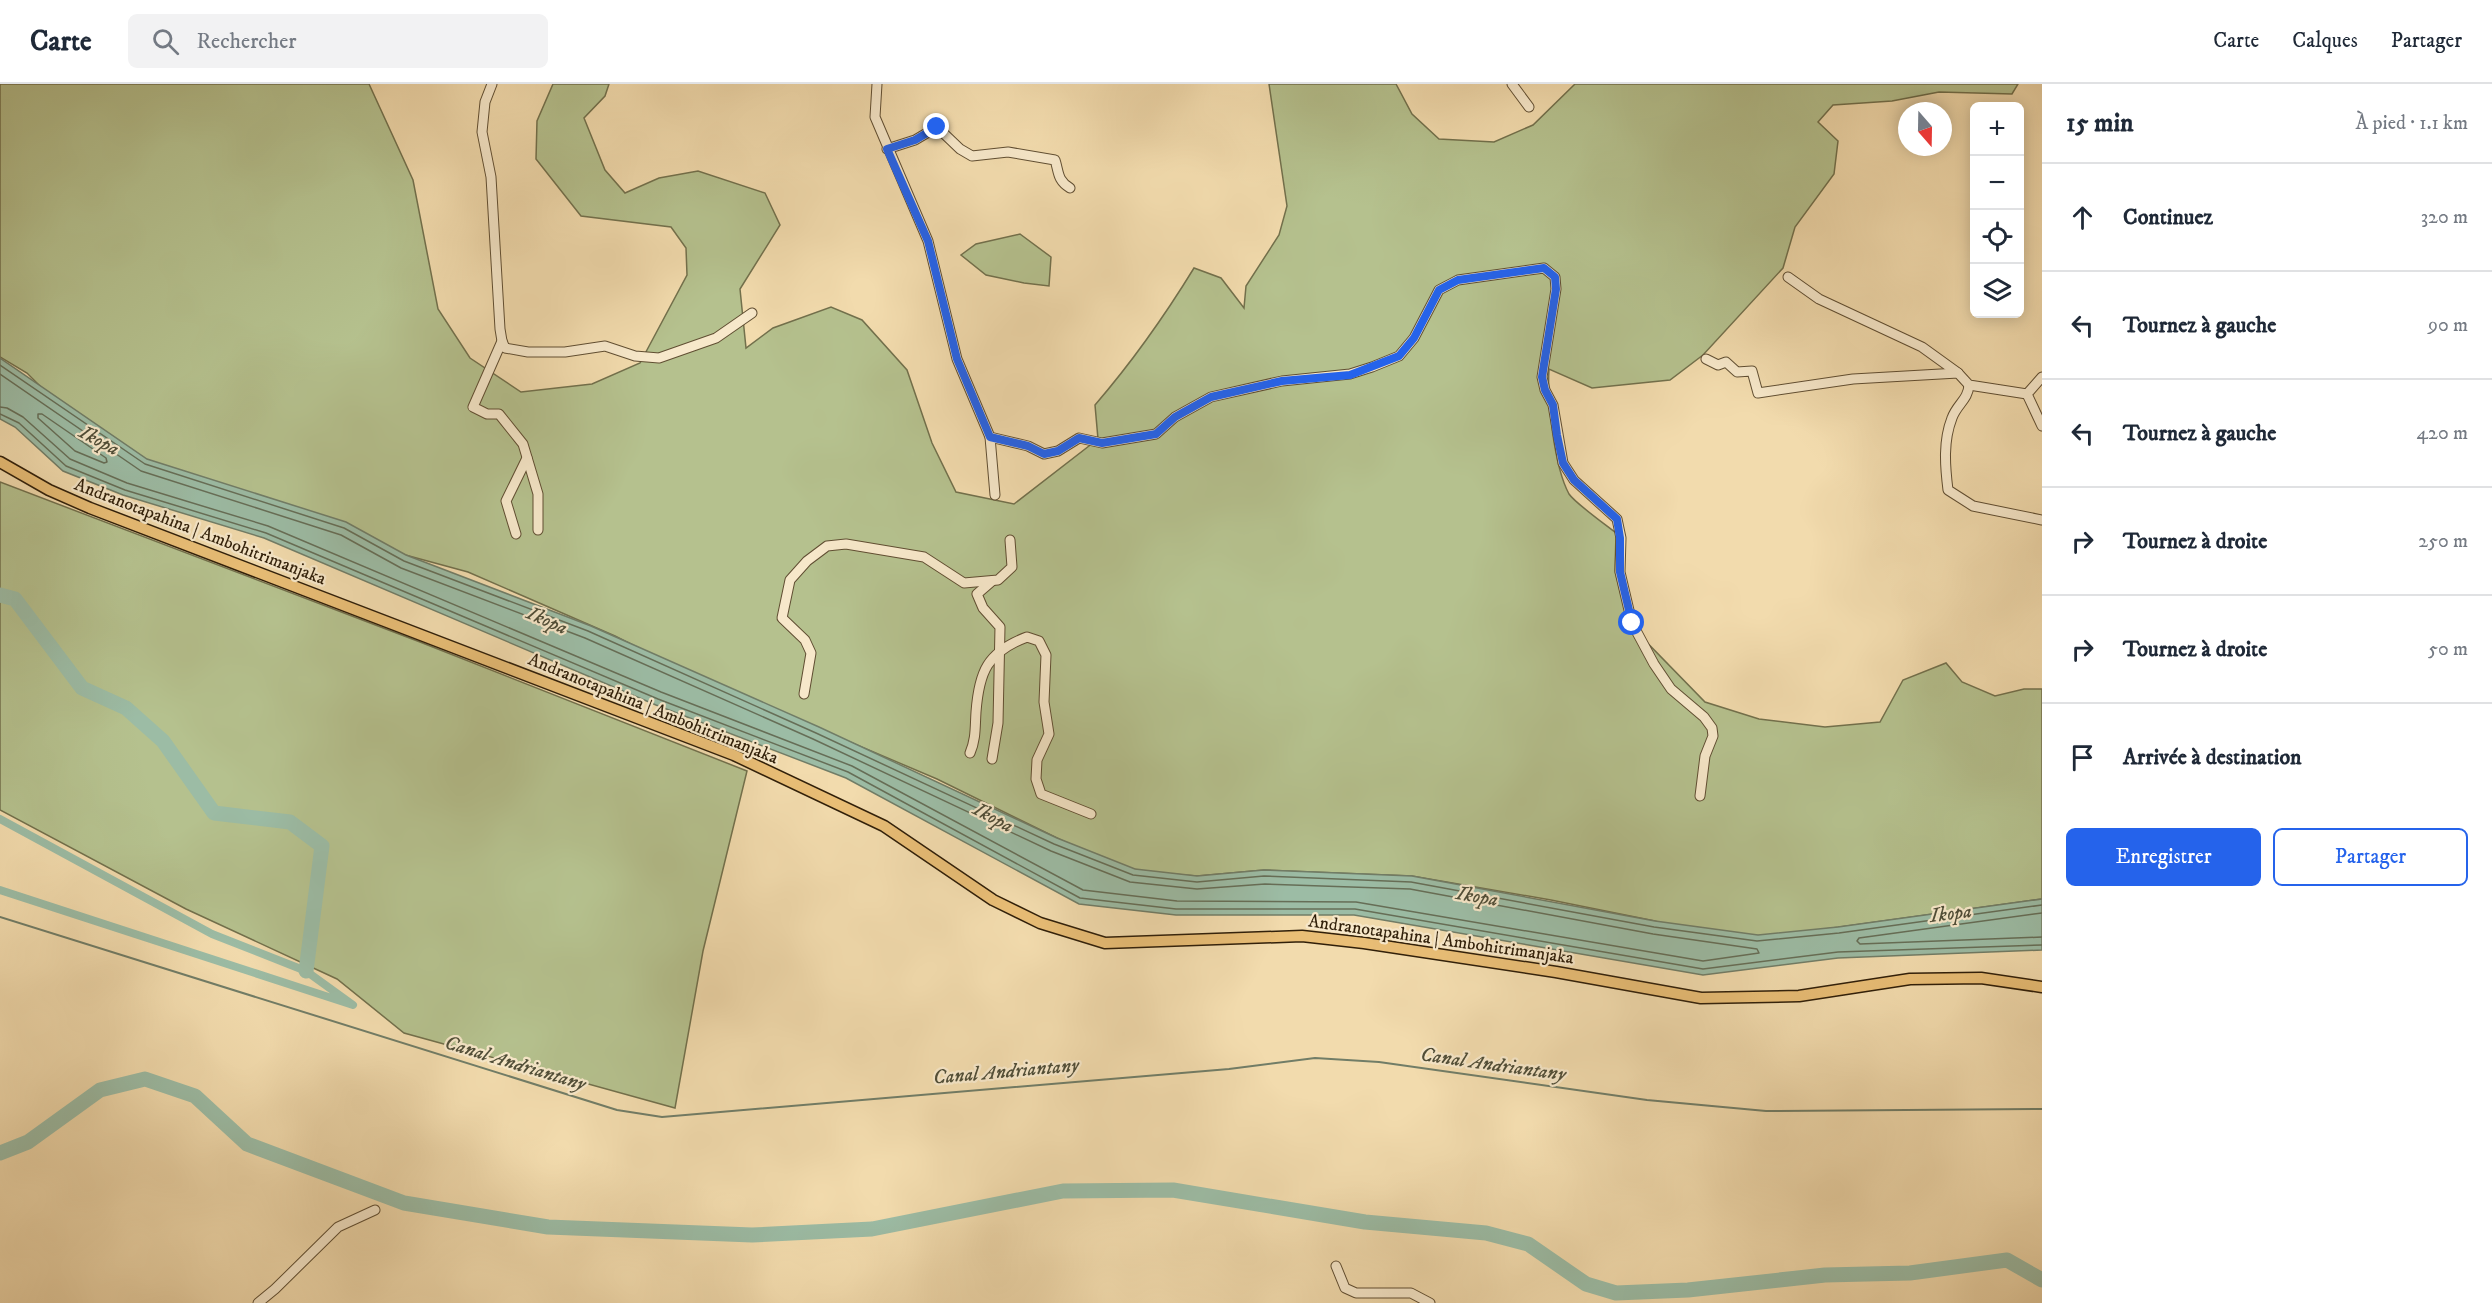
<!DOCTYPE html>
<html lang="fr">
<head>
<meta charset="utf-8">
<style>
	:root { --surface:#fff; --page:#f2f2f3; --text:#1f2937; --muted:#747a83; --line:#e0e1e3; --accent:#2563eb }
	body { margin:0; font-family:"IM FELL DW Pica",serif; background:var(--page); color:var(--text) }
	.controls { position:absolute; right:18px; top:18px; display:grid; overflow:hidden; border-radius:9px; box-shadow:0 3px 15px #0003 }
	.controls button { width:54px; height:54px; display:grid; place-items:center; padding:0; border:0; border-bottom:2px solid var(--line); background:var(--surface); color:var(--text); font:30px sans-serif }
	.compass { position:absolute; left:1898px; top:18px; width:54px; height:54px; border-radius:50%; background:var(--surface); box-shadow:0 3px 15px #0003; rotate:160deg }
	.stop { position:absolute; width:18px; height:18px; margin:-14px; border:4px solid #2563eb; border-radius:50%; background:#fff }
	.stop.end { background:#2563eb; border-color:#fff; box-shadow:0 2px 6px #0008 }
	.list { margin:0; padding:0; list-style:none }
	h2 { display:flex; justify-content:space-between; align-items:center; height:78px; margin:0; padding:0 24px; font-size:26px }
	h2 small { font-size:20px; font-weight:400; color:var(--muted) }
	.list li { display:grid; grid-template-columns:39px 1fr auto; gap:18px; align-items:center; box-sizing:border-box; height:108px; padding:0 24px; border-top:2px solid var(--line) }
	.list b { display:block; font-size:22px; white-space:nowrap }
	.list em { font-size:20px; font-style:normal; color:var(--muted) }
	.actions { display:flex; gap:12px; padding:18px 24px }
	.actions a { flex:1; padding:14px 0; border:2px solid var(--accent); border-radius:9px; text-align:center; font-size:21px; color:var(--accent) }
	.actions .main { background:var(--accent); color:#fff }
	.icon { flex:none; width:33px; height:33px; fill:none; stroke:currentColor; stroke-width:2; stroke-linecap:round; stroke-linejoin:round }
	.map { position:relative; flex:none; width:2042px; height:1219px; overflow:hidden }
	header { display:flex; align-items:center; gap:36px; box-sizing:border-box; height:84px; padding:0 30px; background:var(--surface); border-bottom:2px solid var(--line) }
	header strong { font-size:28px }
	nav { display:flex; gap:33px; margin-inline-start:auto; font-size:21px }
	.search { width:420px; height:54px; background:var(--page); display:flex; align-items:center; gap:15px; box-sizing:border-box; padding:0 21px; border-radius:9px; color:var(--muted); font-size:22px }
	main { display:flex }
	aside { flex:1; background:var(--surface) }
	.map>svg:first-child { display:block }
</style>
</head>
<body>
<header>
<strong>Carte</strong>
<div class="search"><svg class="icon" aria-label="search" viewBox="0 0 24 24"><circle cx="10" cy="10" r="6"/><path d="M15 15l6 6"/></svg>Rechercher</div>
<nav><a>Carte</a><a>Calques</a><a>Partager</a></nav>
</header>
<main>
<div class="map">
<svg width="2042" height="1219" viewBox="0 0 2042 1219">
	<rect width="100%" height="100%" fill="#f2dbad"/>
	<filter id="stains"><feTurbulence type="fractalNoise" baseFrequency=".00333" numOctaves="4"/><feColorMatrix values="0 0 0 0 .2 0 0 0 0 .09 0 0 0 0 .02 0 0 0 .5 -.17"/></filter>
	<radialGradient id="worn" r=".72"><stop offset=".6" stop-color="#630" stop-opacity="0"/><stop offset="1" stop-color="#630" stop-opacity=".3"/></radialGradient>
	<g fill="#b5c18e" stroke="#72704c" stroke-width="1.5">
		<path d="M0,0H369L413,96L438,225L470,274L521,308L592,300L640,279L687,191L686,164L671,143L581,132L536,75L537,37L553,0H609L605,12L584,34L605,86L625,109L659,94L698,87L765,109L780,141L740,205L746,264L773,244L831,223L862,236L907,286L932,359L956,408L1014,420L1098,355L1095,321C1132,278 1164,233 1194,184L1221,194L1244,224L1246,202L1279,151L1287,122L1269,0H1396L1412,30L1439,55L1494,58L1533,41L1575,0H2018L2012,10L1939,8L1892,17L1833,21L1818,38L1838,57L1834,90L1795,143L1783,184L1703,271L1670,296L1592,304L1549,285C1547,317 1554,382 1569,410C1575,419 1606,441 1616,449L1615,487L1628,539L1705,618L1759,635L1825,643L1880,638L1903,596L1946,579L1962,598L1995,612L2024,605H2042V815L1774,852L1696,850L1655,837L1551,816L1412,792L1264,786L1197,792L1148,788L1110,780L937,695L690,590L615,552L468,488L398,469L160,389L74,336L27,289L0,273Z"/>
		<polygon points="1020,150 1051,173 1049,202 1024,199 986,191 961,171 976,160"/>
		<polygon points="0,398 420,558 747,687 703,867 675,1024 404,949 337,895 186,825 0,726"/>
	</g>
	<polygon fill="#9cbca5" stroke="#717d67" stroke-width="1.5" points="0,274 147,375 346,438 406,471 591,542 819,643 1057,754 1135,785 1197,792 1264,786 1412,792 1655,837 1758,851 1838,843 2042,815 2042,866 1838,874 1703,891 1354,831 1176,831 1079,820 846,694 656,621 264,454 123,411 63,387 15,343 0,335"/>
	<g fill="none" stroke-linecap="round" stroke-linejoin="round">
		<g stroke="#666e57" stroke-width="1.5">
			<polyline points="0,281 145,380 344,444 404,477 588,547 816,649 1054,760 1133,791 1197,798 1264,792 1411,798 1654,843 1757,857 1839,849 2042,821"/>
			<polyline points="0,290 141,387 341,451 401,484 585,554 813,655 1051,767 1130,798 1197,805 1265,800 1410,805 1653,850 1757,865 1759,869 1703,877 1356,818 1177,817 1083,806 852,682 661,608 268,442 127,399 70,375 23,333 7,324 0,323"/>
			<polyline points="0,330 19,339 66,382 125,406 266,449 658,615 848,688 1080,814 1176,825 1355,825 1703,885 1838,868 2042,861"/>
			<polygon points="42,330 106,374 107,378 104,379 75,367 38,334 38,330"/>
			<polyline points="2042,829 1859,854 1857,857 1860,860 2042,853"/>
		</g>
		<polyline stroke="#717d67" stroke-width="2" points="0,833 617,1026 662,1033 1229,985 1315,974 1379,978 1647,1016 1766,1027 2042,1025"/>
		<polyline stroke="#9cbca5" stroke-width="8" points="0,735 212,850 306,887 353,921 0,806"/>
		<g stroke="#9cbca5" stroke-width="15">
			<polyline points="0,511 15,515 82,604 126,624 163,657 214,729 290,738 322,762 306,887"/>
			<polyline points="0,1069 28,1058 100,1006 145,995 195,1012 247,1060 404,1119 548,1143 752,1151 872,1145 1063,1107 1173,1106 1365,1138 1486,1149 1528,1160 1586,1200 1616,1209 1688,1206 1825,1191 1910,1189 2007,1176 2042,1196"/>
		</g>
		<defs>
			<g id="minor">
				<polyline points="492,0 485,18 482,48 491,93 500,245 502,257 505,264 528,268 565,268 605,262 635,272 659,274 716,254 752,229"/>
				<polyline points="877,0 875,33 928,157 957,275 990,353 995,411"/>
				<polyline points="1512,0 1529,23"/>
				<path d="M887,65L915,56L937,43L960,65L972,72L1008,68L1055,76C1059,88 1057,96 1070,104"/>
				<polyline points="1788,193 1819,215 1922,263 1958,289"/>
				<polyline points="502,257 473,323 487,330 499,330 523,360 538,410 538,446"/>
				<polyline points="1706,275 1718,281 1726,278 1737,288 1752,287 1758,309 1853,295 1958,289 1969,301 2027,310"/>
				<polyline points="2042,293 2027,310 2042,342"/>
				<path d="M1969,301C1968,316 1957,320 1952,334C1943,357 1945,382 1948,406L1973,422L2042,436"/>
				<polyline points="990,353 1028,362 1044,370 1058,367 1079,354 1102,359 1156,350 1175,333 1211,313 1282,297 1350,290 1372,283 1399,272 1414,254 1439,206 1458,196 1544,184 1555,193 1556,205 1542,293 1545,306 1553,321 1563,379 1574,396 1617,435 1621,454 1620,488 1632,539 1654,580 1671,605 1704,633 1712,644 1713,652 1705,672 1700,712"/>
				<polyline points="516,450 506,417 527,374"/>
				<polyline points="992,497 977,510 983,524 1000,543 998,639 992,675"/>
				<polyline points="804,610 811,569 805,556 782,534 790,496 807,477 827,462 846,460 924,473 964,499 998,496 1012,483 1010,456"/>
				<path d="M970,669C976,655 975,643 976,628C979,588 987,568 1027,553L1039,557L1046,571L1044,618L1049,650L1037,676L1036,695L1041,710L1091,730"/>
				<polyline points="1336,1182 1345,1204 1356,1209 1411,1209 1430,1219"/>
				<polyline points="258,1219 275,1205 338,1143 375,1126"/>
			</g>
			<polyline id="major" points="0,378 49,406 90,424 734,671 884,742 993,816 1040,839 1105,859 1302,852 1364,859 1556,888 1701,914 1799,912 1910,895 1981,894 2042,903"/>
		</defs>
		<use href="#minor" stroke="#604e32" stroke-width="11"/>
		<use href="#major" stroke="#301f09" stroke-width="13"/>
		<use href="#minor" stroke="#f7e8ca" stroke-width="9"/>
		<use href="#major" stroke="#e9be76" stroke-width="10"/>
	</g>
	<g fill="none" stroke-linecap="round" stroke-linejoin="round">
		<polyline stroke="#2563eb" stroke-width="8" points="937,43 915,56 887,65 928,157 957,275 990,353 1028,362 1044,370 1058,367 1079,354 1102,359 1156,350 1175,333 1211,313 1282,297 1350,291 1399,272 1414,254 1439,206 1458,196 1544,184 1555,193 1556,205 1542,293 1545,306 1553,321 1557,351 1563,379 1574,396 1617,435 1620,454 1620,488 1632,539"/>
	</g>
	<g text-anchor="middle" dominant-baseline="central" stroke-width="4.5" stroke-linejoin="round" paint-order="stroke">
		<g font-size="18" fill="#301f09" stroke="#f7e8ca">
			<text transform="translate(200 448) rotate(21)">Andranotapahina | Ambohitrimanjaka</text>
			<text transform="translate(653 625) rotate(22)">Andranotapahina | Ambohitrimanjaka</text>
			<text transform="translate(1441 856) rotate(8)">Andranotapahina | Ambohitrimanjaka</text>
		</g>
		<g font-size="20" font-style="italic" fill="#504e38" stroke="#f7e8ca">
			<text transform="translate(99 357) rotate(28)">Ikopa</text>
			<text transform="translate(547 537) rotate(24)">Ikopa</text>
			<text transform="translate(993 734) rotate(28)">Ikopa</text>
			<text transform="translate(1477 813) rotate(10)">Ikopa</text>
			<text transform="translate(1951 830) rotate(-7)">Ikopa</text>
			<text transform="translate(515 980) rotate(17)">Canal Andriantany</text>
			<text transform="translate(1493 981) rotate(8)">Canal Andriantany</text>
			<text transform="translate(1006 988) rotate(-5)">Canal Andriantany</text>
		</g>
	</g>
	<rect width="100%" height="100%" filter="url(#stains)"/>
	<rect width="100%" height="100%" fill="url(#worn)"/>
</svg>
<div class="controls">
<button>+</button>
<button>−</button>
<button><svg class="icon" aria-label="locate" viewBox="0 0 24 24"><circle cx="12" cy="12" r="6"/><path d="M12 2v4M12 18v4M2 12h4M18 12h4"/></svg></button>
<button><svg class="icon" aria-label="layers" viewBox="0 0 24 24"><path d="M12 4l9 5-9 5-9-5zM3 14l9 5 9-5"/></svg></button>
</div>
<svg class="compass" viewBox="-18 -18 36 36"><path d="M0-13l5 13h-10z" fill="#e53935"/><path d="M0 13l5-13h-10z" fill="#747a83"/></svg>
<div class="stop" style="left:1632px;top:539px"></div>
<div class="stop end" style="left:937px;top:43px"></div>
</div>
<aside>
<h2>15 min<small>À pied · 1.1 km</small></h2>
<ul class="list">
<li><svg class="icon" aria-label="ahead" viewBox="0 0 24 24"><path d="M12 20V5M6 11l6-6 6 6"/></svg><div><b>Continuez</b></div><em>320 m</em></li>
<li><svg class="icon" aria-label="left" viewBox="0 0 24 24"><path d="M17 20v-9H6M10 6l-5 5 5 5"/></svg><div><b>Tournez à gauche</b></div><em>90 m</em></li>
<li><svg class="icon" aria-label="left" viewBox="0 0 24 24"><path d="M17 20v-9H6M10 6l-5 5 5 5"/></svg><div><b>Tournez à gauche</b></div><em>420 m</em></li>
<li><svg class="icon" aria-label="right" viewBox="0 0 24 24"><path d="M7 20v-9h11M14 6l5 5-5 5"/></svg><div><b>Tournez à droite</b></div><em>250 m</em></li>
<li><svg class="icon" aria-label="right" viewBox="0 0 24 24"><path d="M7 20v-9h11M14 6l5 5-5 5"/></svg><div><b>Tournez à droite</b></div><em>50 m</em></li>
<li><svg class="icon" aria-label="arrive" viewBox="0 0 24 24"><path d="M6 21V4h12l-3 4 3 4H6"/></svg><div><b>Arrivée à destination</b></div></li>
</ul>
<div class="actions"><a class="main">Enregistrer</a><a>Partager</a></div>
</aside>
</main>
</body>
</html>
